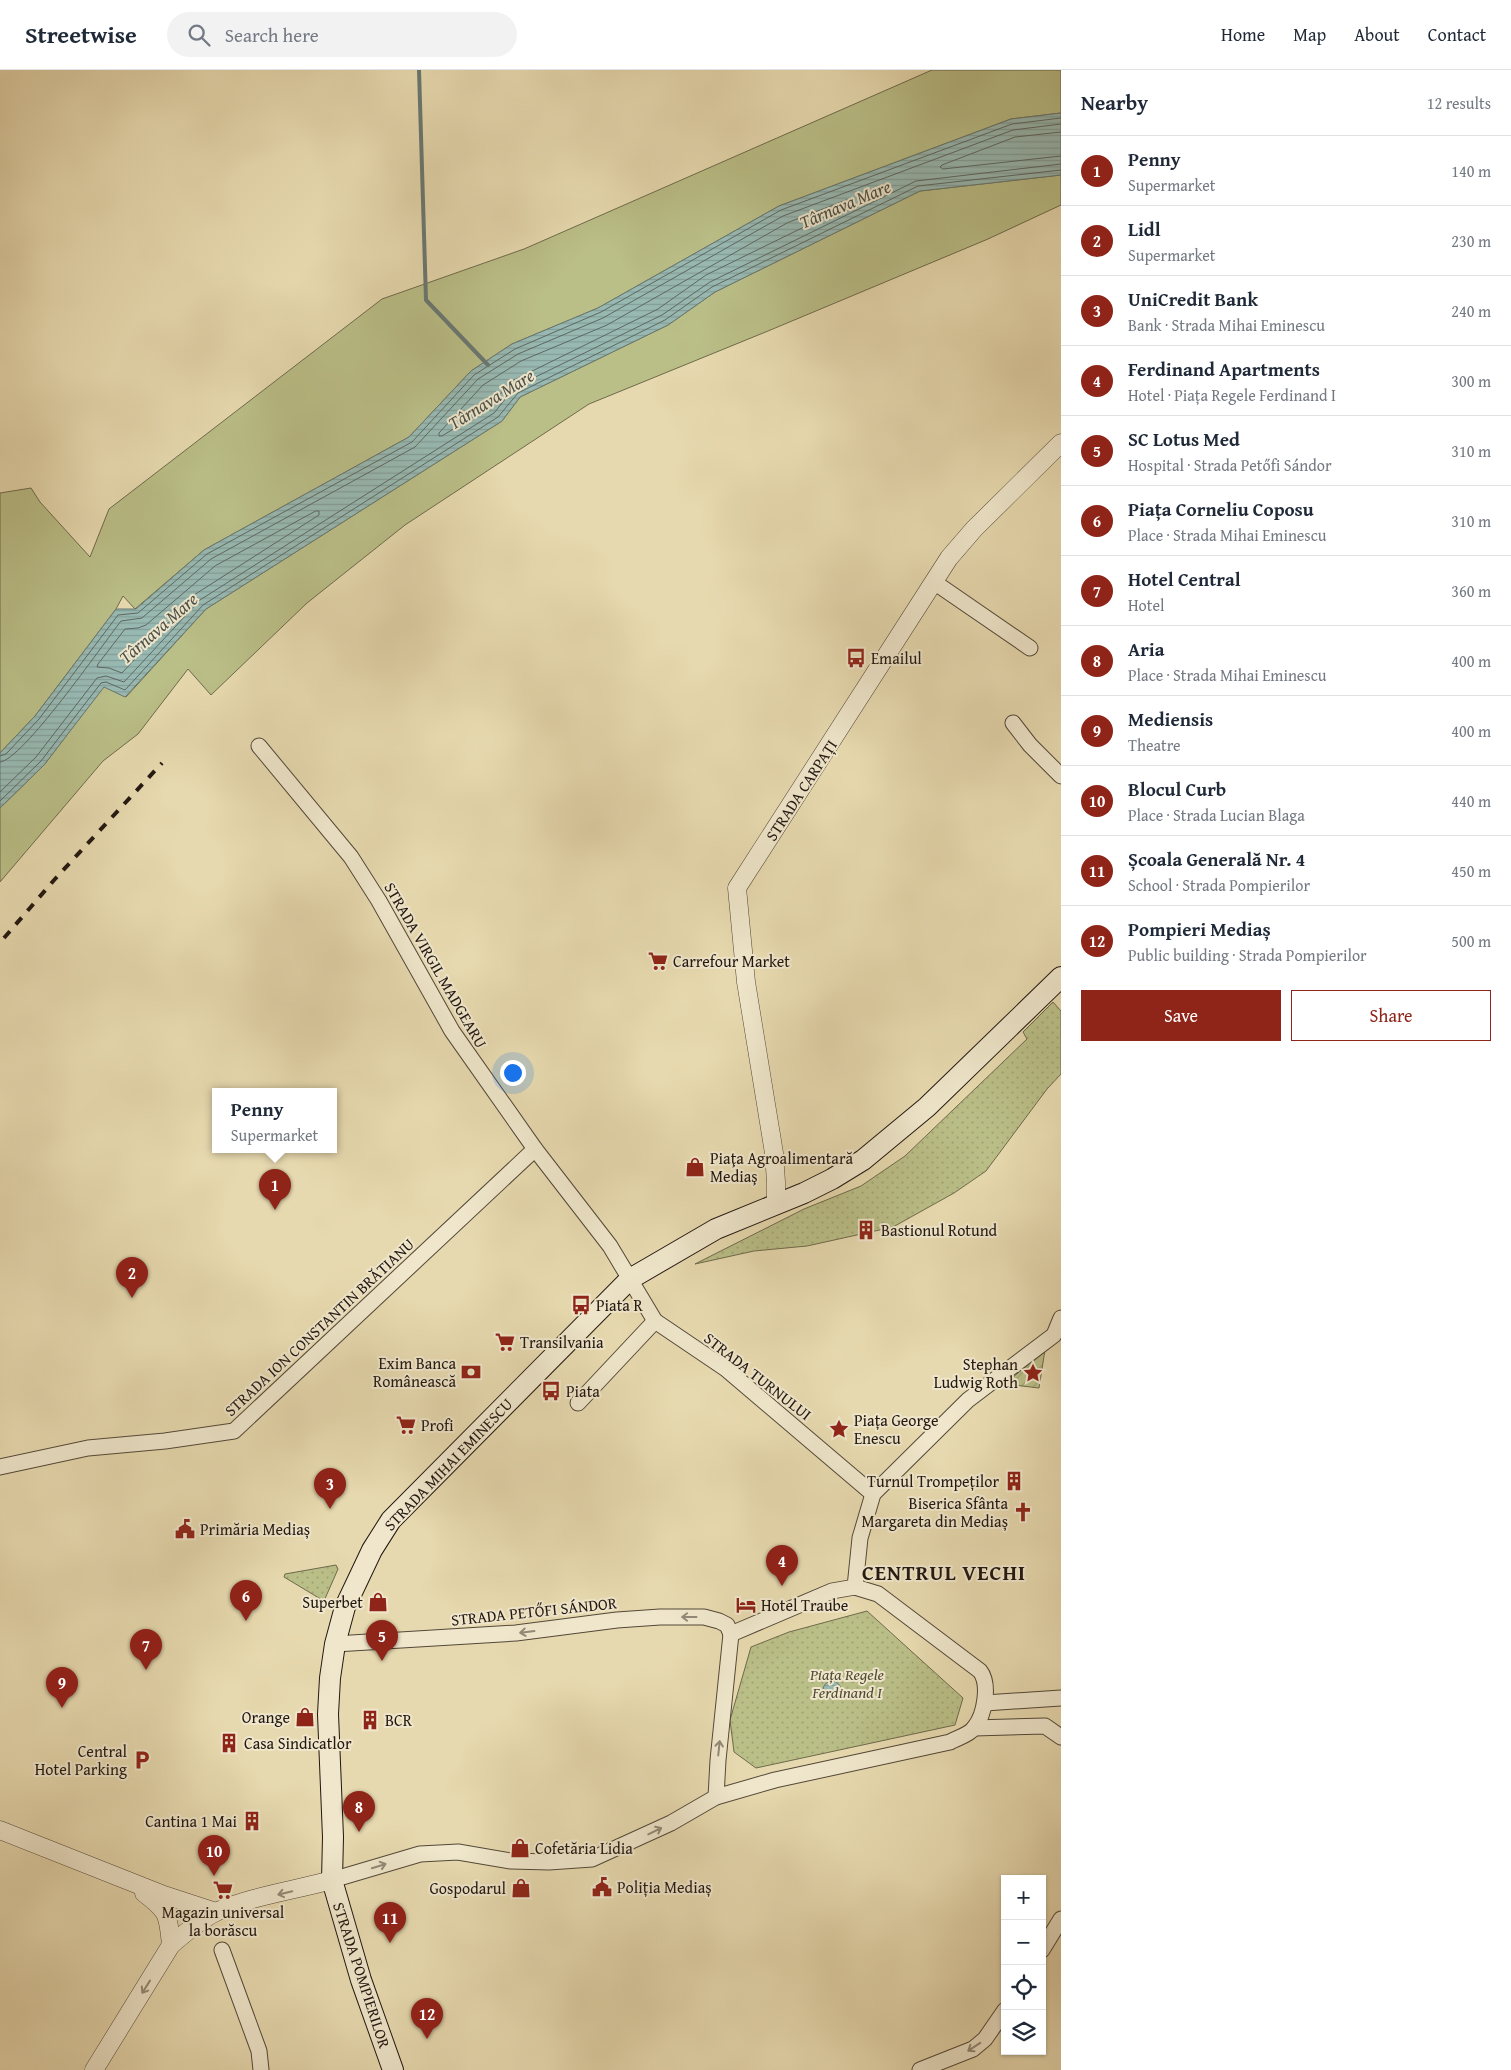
<!DOCTYPE html>
<html lang="en">
<head>
<meta charset="utf-8">
<style>
	:root { --surface:#fff; --page:#f2f2f3; --text:#1f2937; --muted:#747a83; --line:#e0e1e3; --accent:#8f2418 }
	body { margin:0; font-family:"Gentium Book Plus",serif; background:var(--page); color:var(--text) }
	.controls { position:absolute; right:15px; bottom:15px; display:grid; overflow:hidden; border-radius:0px; box-shadow:0 1px 4px #0004 }
	.controls button { width:45px; height:45px; display:grid; place-items:center; padding:0; border:0; border-bottom:1px solid var(--line); background:var(--surface); color:var(--text); font:25px sans-serif }
	.you { position:absolute; left:512px; top:1002px; width:18px; height:18px; margin:-12px; border:4px solid #fff; border-radius:50%; background:#1a73e8; box-shadow:0 0 0 8px #1a73e833 }
	.badge { display:grid; place-items:center; width:32px; height:32px; border-radius:50%; background:var(--accent); color:#fff; font-size:16px; font-weight:700 }
	.pin { position:absolute; translate:-50% -41px; filter:drop-shadow(0 1px 2px #0008) }
	.pin::after { content:''; position:absolute; top:26px; width:18px; height:15px; background:inherit; clip-path:polygon(0 0,100% 0,50% 100%) }
	.popup { position:absolute; left:212px; top:1018px; width:125px; height:65px; box-sizing:border-box; display:grid; place-content:center; border-radius:0px; background:var(--surface); filter:drop-shadow(0 1px 4px #0005); font-size:16px; white-space:nowrap; color:var(--muted) }
	.popup b { font-size:19px; color:var(--text) }
	.popup::after { content:''; position:absolute; left:50%; top:100%; margin-left:-10px; border:10px solid transparent; border-top-color:var(--surface) }
	.list { margin:0; padding:0; list-style:none }
	h2 { display:flex; justify-content:space-between; align-items:center; height:65px; margin:0; padding:0 20px; font-size:21px }
	h2 small { font-size:16px; font-weight:400; color:var(--muted) }
	.list li { display:grid; grid-template-columns:32px 1fr auto; gap:15px; align-items:center; box-sizing:border-box; height:70px; padding:0 20px; border-top:1px solid var(--line) }
	.list b { display:block; font-size:19px; white-space:nowrap }
	.list p { margin:0; font-size:16px; white-space:nowrap; color:var(--muted) }
	.list em { font-size:16px; font-style:normal; color:var(--muted) }
	.actions { display:flex; gap:10px; padding:15px 20px }
	.actions a { flex:1; padding:11px 0; border:1px solid var(--accent); border-radius:0px; text-align:center; font-size:18px; color:var(--accent) }
	.actions .main { background:var(--accent); color:#fff }
	.icon { flex:none; width:28px; height:28px; fill:none; stroke:currentColor; stroke-width:2; stroke-linecap:round; stroke-linejoin:round }
	.map { position:relative; flex:none; width:1061px; height:2000px; overflow:hidden }
	header { display:flex; align-items:center; gap:30px; box-sizing:border-box; height:70px; padding:0 25px; background:var(--surface); border-bottom:1px solid var(--line) }
	header strong { font-size:24px }
	nav { display:flex; gap:28px; margin-inline-start:auto; font-size:18px }
	.search { width:350px; height:45px; background:var(--page); display:flex; align-items:center; gap:12px; box-sizing:border-box; padding:0 18px; border-radius:28px; color:var(--muted); font-size:19px }
	main { display:flex }
	aside { flex:1; background:var(--surface) }
	.map>svg:first-child { display:block }
</style>
</head>
<body>
<header>
<strong>Streetwise</strong>
<div class="search"><svg class="icon" aria-label="search" viewBox="0 0 24 24"><circle cx="10" cy="10" r="6"/><path d="M15 15l6 6"/></svg>Search here</div>
<nav><a>Home</a><a>Map</a><a>About</a><a>Contact</a></nav>
</header>
<main>
<div class="map">
<svg width="1061" height="2000" viewBox="0 0 1061 2000">
	<defs>
		<pattern id="park-dots" width="8" height="8" patternUnits="userSpaceOnUse" patternTransform="scale(1.25)"><rect width="8" height="8" fill="#babe87"/><path d="M2 2h.1M6 6h.1" fill="none" stroke="#a0a374" stroke-width="1.8" stroke-linecap="round"/></pattern>
		<pattern id="garden-furrows" width="10" height="10" patternUnits="userSpaceOnUse" patternTransform="scale(1.25)"><rect width="10" height="10" fill="#babe87"/><path d="M-1 1l2-2M0 10L10 0M9 11l2-2" fill="none" stroke="#a0a374"/></pattern>
		<pattern id="water-rules" width="6" height="5" patternUnits="userSpaceOnUse" patternTransform="scale(1.25)"><rect width="6" height="5" fill="#98b9b2"/><path d="M0 2.5h6" fill="none" stroke="#839e98"/></pattern>
	</defs>
	<rect width="100%" height="100%" fill="#e7d9af"/>
	<filter id="stains"><feTurbulence type="fractalNoise" baseFrequency=".004" numOctaves="4"/><feColorMatrix values="0 0 0 0 .2 0 0 0 0 .09 0 0 0 0 .02 0 0 0 .5 -.17"/></filter>
	<radialGradient id="worn" r=".72"><stop offset=".6" stop-color="#630" stop-opacity="0"/><stop offset="1" stop-color="#630" stop-opacity=".3"/></radialGradient>
	<g fill="#babe87" stroke="#6e6a4c">
		<polygon points="932,0 1061,0 1061,43 1011,49 779,136 598,238 512,274 471,301 409,367 204,480 135,539 123,526 116,539 35,646 0,683 0,423 31,418 40,432 90,487 109,439 382,229 524,179"/>
		<polygon points="1061,105 1061,135 988,169 768,261 589,334 405,455 307,533 211,625 188,599 138,664 103,691 0,812 0,738 44,695 104,616 126,627 206,539 502,351 520,327 668,255 715,222 920,121"/>
	</g>
	<g fill="url(#park-dots)" stroke="#6e6a4c">
		<polygon points="1053,932 1061,941 1061,1004 1047,1019 986,1101 954,1123 893,1157 807,1176 754,1181 695,1194 804,1139 861,1116 905,1086 1027,969 1023,962"/>
		<polygon points="336,1495 338,1499 324,1531 284,1507 285,1504"/>
		<polygon points="867,1541 963,1628 955,1655 756,1698 734,1682 730,1650 751,1577 789,1562"/>
	</g>
	<polygon fill="url(#garden-furrows)" stroke="#6e6a4c" points="1045,1280 1039,1318 1005,1314"/>
	<g fill="url(#water-rules)" stroke="#697872">
		<polygon points="1061,43 1061,105 920,121 715,222 668,255 520,327 502,351 206,539 125,627 104,617 44,695 0,738 0,683 35,646 116,539 136,539 204,480 409,367 471,301 512,274 598,238 779,136 1011,49"/>
		<circle cx="832" cy="1620" r="9"/>
	</g>
	<g fill="none" stroke-linecap="round" stroke-linejoin="round">
		<g stroke="#5d6862" stroke-width="1">
			<polyline points="1061,62 1015,67 942,95 940,97 943,99 1061,86"/>
			<polygon points="847,130 850,132 849,135 706,205 658,239 512,311 489,337 442,366 439,366 439,363 483,315 521,291 607,255 787,153"/>
			<polygon points="316,441 319,441 319,445 194,525 122,603 109,598 97,597 98,594 125,559 138,558 146,555 215,496"/>
			<polyline points="0,686 6,684 39,649 118,545 138,543 207,484 412,372 474,305 515,279 601,242 781,140 1012,54 1061,48"/>
			<path d="M0,692C22,691 103,574 121,551L142,548L211,489L415,377L478,309L518,284L603,248L783,146L1013,60L1061,54"/>
			<polyline points="0,722 36,687 97,608 106,606 124,612 200,530 494,343 515,317 662,245 710,212 916,111 1061,94"/>
			<polyline points="0,731 41,691 101,613 106,612 125,620 203,535 498,347 518,323 665,250 712,217 918,116 1061,100"/>
		</g>
		<polyline stroke="#697872" stroke-width="4" points="419,0 426,230 488,295"/>
		<defs>
			<g id="minor">
				<polyline points="934,512 1030,578"/>
				<polyline points="1013,653 1030,675 1061,706"/>
				<polyline points="259,676 351,787 379,831 452,961 535,1079 610,1176 655,1251 726,1299 873,1424"/>
				<polyline points="578,1333 655,1251"/>
				<polyline points="0,1397 88,1378 165,1371 234,1361 535,1079"/>
				<polyline points="855,1517 860,1468 873,1424 968,1330 1054,1265 1061,1248"/>
				<polyline points="335,1574 516,1563 617,1550 660,1547 704,1547 719,1551 727,1555 731,1564"/>
				<polyline points="985,1633 1061,1628"/>
				<polyline points="974,1658 1045,1656 1061,1667"/>
				<polyline points="716,1727 718,1690 731,1564"/>
				<path d="M332,1810L420,1784L458,1782L511,1791L549,1792L592,1789L671,1753L716,1727L775,1710L950,1672C957,1668 969,1665 974,1658C985,1645 990,1614 980,1601L878,1524L855,1517L832,1521L731,1564"/>
				<polyline points="222,1880 259,1981 261,2000"/>
				<polyline points="1042,1880 1061,1849"/>
				<polyline points="920,2000 973,1979 985,1969 1005,1940"/>
			</g>
			<g id="tertiary">
				<polyline points="776,1135 776,1112 774,1083 746,912 737,818 949,488 974,459 1061,373"/>
				<polyline points="0,1760 164,1825 216,1842"/>
				<path d="M144,1823C169,1842 168,1845 171,1875"/>
				<path d="M94,2000L171,1875C185,1863 201,1849 218,1841C253,1826 295,1820 332,1810"/>
			</g>
			<polyline id="secondary" points="393,2000 361,1910 332,1810 333,1767 328,1644 330,1608 335,1574 345,1537 372,1480 391,1450 630,1209 716,1159 804,1123 832,1109 863,1090 927,1037 1061,907"/>
		</defs>
		<use href="#minor" stroke="#534838" stroke-width="17"/>
		<use href="#tertiary" stroke="#534838" stroke-width="19"/>
		<use href="#secondary" stroke="#221711" stroke-width="22"/>
		<use href="#minor" stroke="#efe6cb" stroke-width="15"/>
		<use href="#tertiary" stroke="#efe6cb" stroke-width="18"/>
		<use href="#secondary" stroke="#efe6cb" stroke-width="20"/>
		<polyline stroke="#221711" stroke-width="4" stroke-dasharray="9 9" stroke-linecap="butt" points="4,868 55,809 162,693"/>
	</g>
	<defs><path id="oneway-shaft" d="M-6 0H5M1.5-3L5.5 0L1.5 3" fill="none" stroke-width="1.6" stroke-linecap="round" stroke-linejoin="round" transform="scale(1.25)"/></defs>
	<g stroke="#938977">
		<use href="#oneway-shaft" transform="translate(689 1547) rotate(180)"/>
		<use href="#oneway-shaft" transform="translate(527 1562) rotate(173)"/>
		<use href="#oneway-shaft" transform="translate(719 1678) rotate(-84)"/>
		<use href="#oneway-shaft" transform="translate(655 1761) rotate(-26)"/>
		<use href="#oneway-shaft" transform="translate(379 1796) rotate(-17)"/>
		<use href="#oneway-shaft" transform="translate(285 1823) rotate(166)"/>
		<use href="#oneway-shaft" transform="translate(146 1917) rotate(122)"/>
		<use href="#oneway-shaft" transform="translate(974 1977) rotate(147)"/>
	</g>
	<defs>
		<symbol id="bus-bare" viewBox="-9 -9 18 18"><path d="M-5-6H5V4H4V6H2V4H-2V6H-4V4H-5ZM-3.5-4V0h7V-4ZM-3.5 1.2v1.5H-2V1.2ZM2 1.2v1.5H3.5V1.2Z" fill="#8f2418" stroke="#efe6cb" stroke-width="2.5" paint-order="stroke"/></symbol>
		<symbol id="supermarket-bare" viewBox="-9 -9 18 18"><path d="M-6-5.5h2.5l.6 2H6L4.5 2H-2.5L-4.4-4H-6ZM-1.5 3.2a1.3 1.3 0 1 0 .1 0ZM3 3.2a1.3 1.3 0 1 0 .1 0Z" fill="#8f2418" stroke="#efe6cb" stroke-width="2.5" paint-order="stroke"/></symbol>
		<symbol id="shop-bare" viewBox="-9 -9 18 18"><path d="M-5-2.5h2.3a2.7 3.5 0 0 1 5.4 0H5L5.5 6h-11ZM-1.5-2.5h3a1.5 2.3 0 0 0-3 0Z" fill="#8f2418" stroke="#efe6cb" stroke-width="2.5" paint-order="stroke"/></symbol>
		<symbol id="building-bare" viewBox="-9 -9 18 18"><path d="M-4-6H4V6H1V3H-1V6H-4ZM-2.5-4.3h1.7v1.8h-1.7ZM.8-4.3h1.7v1.8H.8ZM-2.5-1h1.7V.8h-1.7ZM.8-1h1.7V.8H.8Z" fill="#8f2418" stroke="#efe6cb" stroke-width="2.5" paint-order="stroke"/></symbol>
		<symbol id="bank-bare" viewBox="-9 -9 18 18"><path d="M-6-4H6V4H-6ZM0-2.3a2.3 2.3 0 1 0 0 4.6a2.3 2.3 0 1 0 0-4.6Z" fill="#8f2418" stroke="#efe6cb" stroke-width="2.5" paint-order="stroke"/></symbol>
		<symbol id="sight-bare" viewBox="-9 -9 18 18"><path d="M0-6L1.8-2.2L6-1.7L2.9 1.2L3.7 5.4L0 3.3L-3.7 5.4L-2.9 1.2L-6-1.7L-1.8-2.2Z" fill="#8f2418" stroke="#efe6cb" stroke-width="2.5" paint-order="stroke"/></symbol>
		<symbol id="church-bare" viewBox="-9 -9 18 18"><path d="M-1.2-6h2.4v3.5h3.3v2.4h-3.3V6h-2.4V-.1h-3.3v-2.4h3.3Z" fill="#8f2418" stroke="#efe6cb" stroke-width="2.5" paint-order="stroke"/></symbol>
		<symbol id="civic-bare" viewBox="-9 -9 18 18"><path d="M-.6-6.5H3V-4.5H.6V-3L4-1V1h2V6H-6V1h2V-1L-.6-3ZM-1.2 2.5V6h2.4V2.5Z" fill="#8f2418" stroke="#efe6cb" stroke-width="2.5" paint-order="stroke"/></symbol>
		<symbol id="hotel-bare" viewBox="-9 -9 18 18"><path d="M-6-4.5h1.5V1H6V5H4.5V3h-9V5H-6ZM-4 0a1.8 1.8 0 1 1 3.6 0ZM.5 0V-2.5h3Q6-2.5 6 0Z" fill="#8f2418" stroke="#efe6cb" stroke-width="2.5" paint-order="stroke"/></symbol>
		<symbol id="parking-bare" viewBox="-9 -9 18 18"><path d="M-3.5-5.5H1a3.5 3.5 0 0 1 0 7H-1V5.5H-3.5ZM-1-3.4V-.6H.8a1.4 1.4 0 0 0 0-2.8Z" fill="#8f2418" stroke="#efe6cb" stroke-width="2.5" paint-order="stroke"/></symbol>
	</defs>
	<g fill-rule="evenodd">
		<use href="#bus-bare" x="842" y="574" width="28" height="28"/>
		<use href="#supermarket-bare" x="644" y="877" width="28" height="28"/>
		<use href="#shop-bare" x="681" y="1083" width="28" height="28"/>
		<use href="#building-bare" x="852" y="1146" width="28" height="28"/>
		<use href="#bus-bare" x="567" y="1221" width="28" height="28"/>
		<use href="#supermarket-bare" x="491" y="1258" width="28" height="28"/>
		<use href="#bank-bare" x="457" y="1288" width="28" height="28"/>
		<use href="#sight-bare" x="1019" y="1289" width="28" height="28"/>
		<use href="#bus-bare" x="537" y="1307" width="28" height="28"/>
		<use href="#supermarket-bare" x="392" y="1341" width="28" height="28"/>
		<use href="#sight-bare" x="825" y="1345" width="28" height="28"/>
		<use href="#building-bare" x="1000" y="1397" width="28" height="28"/>
		<use href="#church-bare" x="1009" y="1428" width="28" height="28"/>
		<use href="#civic-bare" x="171" y="1445" width="28" height="28"/>
		<use href="#shop-bare" x="364" y="1518" width="28" height="28"/>
		<use href="#hotel-bare" x="732" y="1521" width="28" height="28"/>
		<use href="#shop-bare" x="291" y="1633" width="28" height="28"/>
		<use href="#building-bare" x="356" y="1636" width="28" height="28"/>
		<use href="#building-bare" x="215" y="1659" width="28" height="28"/>
		<use href="#parking-bare" x="128" y="1676" width="28" height="28"/>
		<use href="#building-bare" x="238" y="1737" width="28" height="28"/>
		<use href="#shop-bare" x="506" y="1764" width="28" height="28"/>
		<use href="#civic-bare" x="588" y="1803" width="28" height="28"/>
		<use href="#shop-bare" x="507" y="1804" width="28" height="28"/>
		<use href="#supermarket-bare" x="209" y="1806" width="28" height="28"/>
	</g>
	<g text-anchor="middle" dominant-baseline="central" stroke-width="4" stroke-linejoin="round" paint-order="stroke">
		<g font-size="16" fill="#221711" stroke="#efe6cb" text-anchor="start">
			<text x="871" y="588">Emailul</text>
			<text x="673" y="891">Carrefour Market</text>
			<text x="710" y="1088">Piaţa Agroalimentară<tspan x="710" dy="18">Mediaş</tspan></text>
			<text x="881" y="1160">Bastionul Rotund</text>
			<text x="596" y="1235">Piata R</text>
			<text x="520" y="1272">Transilvania</text>
			<text x="456" y="1293" text-anchor="end">Exim Banca<tspan x="456" dy="18">Românească</tspan></text>
			<text x="1018" y="1294" text-anchor="end">Stephan<tspan x="1018" dy="18">Ludwig Roth</tspan></text>
			<text x="566" y="1321">Piata</text>
			<text x="854" y="1350">Piața George<tspan x="854" dy="18">Enescu</tspan></text>
			<text x="421" y="1355">Profi</text>
			<text x="999" y="1411" text-anchor="end">Turnul Trompeților</text>
			<text x="1008" y="1433" text-anchor="end">Biserica Sfânta<tspan x="1008" dy="18">Margareta din Mediaș</tspan></text>
			<text x="200" y="1459">Primăria Mediaș</text>
			<text x="363" y="1532" text-anchor="end">Superbet</text>
			<text x="761" y="1535">Hotel Traube</text>
			<text x="290" y="1647" text-anchor="end">Orange</text>
			<text x="385" y="1650">BCR</text>
			<text x="244" y="1673">Casa Sindicatlor</text>
			<text x="127" y="1681" text-anchor="end">Central<tspan x="127" dy="18">Hotel Parking</tspan></text>
			<text x="237" y="1751" text-anchor="end">Cantina 1 Mai</text>
			<text x="535" y="1778">Cofetăria Lidia</text>
			<text x="617" y="1817">Poliția Mediaș</text>
			<text x="506" y="1818" text-anchor="end">Gospodarul</text>
			<text x="223" y="1842" text-anchor="middle">Magazin universal<tspan x="223" dy="18">la borăscu</tspan></text>
		</g>
		<g font-size="16" fill="#221711" stroke="#efe6cb">
			<text transform="translate(801 720) rotate(-57)">STRADA CARPAȚI</text>
			<text transform="translate(436 895) rotate(60)">STRADA VIRGIL MADGEARU</text>
			<text transform="translate(319 1257) rotate(-43)">STRADA ION CONSTANTIN BRĂTIANU</text>
			<text transform="translate(758 1306) rotate(38)">STRADA TURNULUI</text>
			<text transform="translate(448 1394) rotate(-46)">STRADA MIHAI EMINESCU</text>
			<text transform="translate(534 1541) rotate(-6)">STRADA PETŐFI SÁNDOR</text>
			<text transform="translate(362 1905) rotate(72)">STRADA POMPIERILOR</text>
		</g>
		<g font-size="16" font-style="italic" fill="#504934" stroke="#efe6cb">
			<text x="847" y="1604">Piața Regele<tspan x="847" dy="18">Ferdinand I</tspan></text>
		</g>
		<g font-size="18" font-style="italic" fill="#4b5049" stroke="#efe6cb">
			<text transform="translate(845 134) rotate(-23)">Târnava Mare</text>
			<text transform="translate(491 329) rotate(-32)">Târnava Mare</text>
			<text transform="translate(158 558) rotate(-41)">Târnava Mare</text>
		</g>
		<g font-size="21" font-weight="bold" letter-spacing="1" fill="#221711" stroke="#efe6cb">
			<text x="944" y="1502">CENTRUL VECHI</text>
		</g>
	</g>
	<rect width="100%" height="100%" filter="url(#stains)"/>
	<rect width="100%" height="100%" fill="url(#worn)"/>
</svg>
<div class="controls">
<button>+</button>
<button>−</button>
<button><svg class="icon" aria-label="locate" viewBox="0 0 24 24"><circle cx="12" cy="12" r="6"/><path d="M12 2v4M12 18v4M2 12h4M18 12h4"/></svg></button>
<button><svg class="icon" aria-label="layers" viewBox="0 0 24 24"><path d="M12 4l9 5-9 5-9-5zM3 14l9 5 9-5"/></svg></button>
</div>
<div class="you"></div>
<div class="pin badge" style="left:275px;top:1140px">1</div>
<div class="popup"><b>Penny</b>Supermarket</div>
<div class="pin badge" style="left:132px;top:1228px">2</div>
<div class="pin badge" style="left:330px;top:1439px">3</div>
<div class="pin badge" style="left:782px;top:1516px">4</div>
<div class="pin badge" style="left:382px;top:1591px">5</div>
<div class="pin badge" style="left:246px;top:1551px">6</div>
<div class="pin badge" style="left:146px;top:1600px">7</div>
<div class="pin badge" style="left:359px;top:1762px">8</div>
<div class="pin badge" style="left:62px;top:1638px">9</div>
<div class="pin badge" style="left:214px;top:1806px">10</div>
<div class="pin badge" style="left:390px;top:1873px">11</div>
<div class="pin badge" style="left:427px;top:1969px">12</div>
</div>
<aside>
<h2>Nearby<small>12 results</small></h2>
<ul class="list">
<li><span class="badge">1</span><div><b>Penny</b><p>Supermarket</p></div><em>140 m</em></li>
<li><span class="badge">2</span><div><b>Lidl</b><p>Supermarket</p></div><em>230 m</em></li>
<li><span class="badge">3</span><div><b>UniCredit Bank</b><p>Bank · Strada Mihai Eminescu</p></div><em>240 m</em></li>
<li><span class="badge">4</span><div><b>Ferdinand Apartments</b><p>Hotel · Piața Regele Ferdinand I</p></div><em>300 m</em></li>
<li><span class="badge">5</span><div><b>SC Lotus Med</b><p>Hospital · Strada Petőfi Sándor</p></div><em>310 m</em></li>
<li><span class="badge">6</span><div><b>Piața Corneliu Coposu</b><p>Place · Strada Mihai Eminescu</p></div><em>310 m</em></li>
<li><span class="badge">7</span><div><b>Hotel Central</b><p>Hotel</p></div><em>360 m</em></li>
<li><span class="badge">8</span><div><b>Aria</b><p>Place · Strada Mihai Eminescu</p></div><em>400 m</em></li>
<li><span class="badge">9</span><div><b>Mediensis</b><p>Theatre</p></div><em>400 m</em></li>
<li><span class="badge">10</span><div><b>Blocul Curb</b><p>Place · Strada Lucian Blaga</p></div><em>440 m</em></li>
<li><span class="badge">11</span><div><b>Școala Generală Nr. 4</b><p>School · Strada Pompierilor</p></div><em>450 m</em></li>
<li><span class="badge">12</span><div><b>Pompieri Mediaș</b><p>Public building · Strada Pompierilor</p></div><em>500 m</em></li>
</ul>
<div class="actions"><a class="main">Save</a><a>Share</a></div>
</aside>
</main>
</body>
</html>
